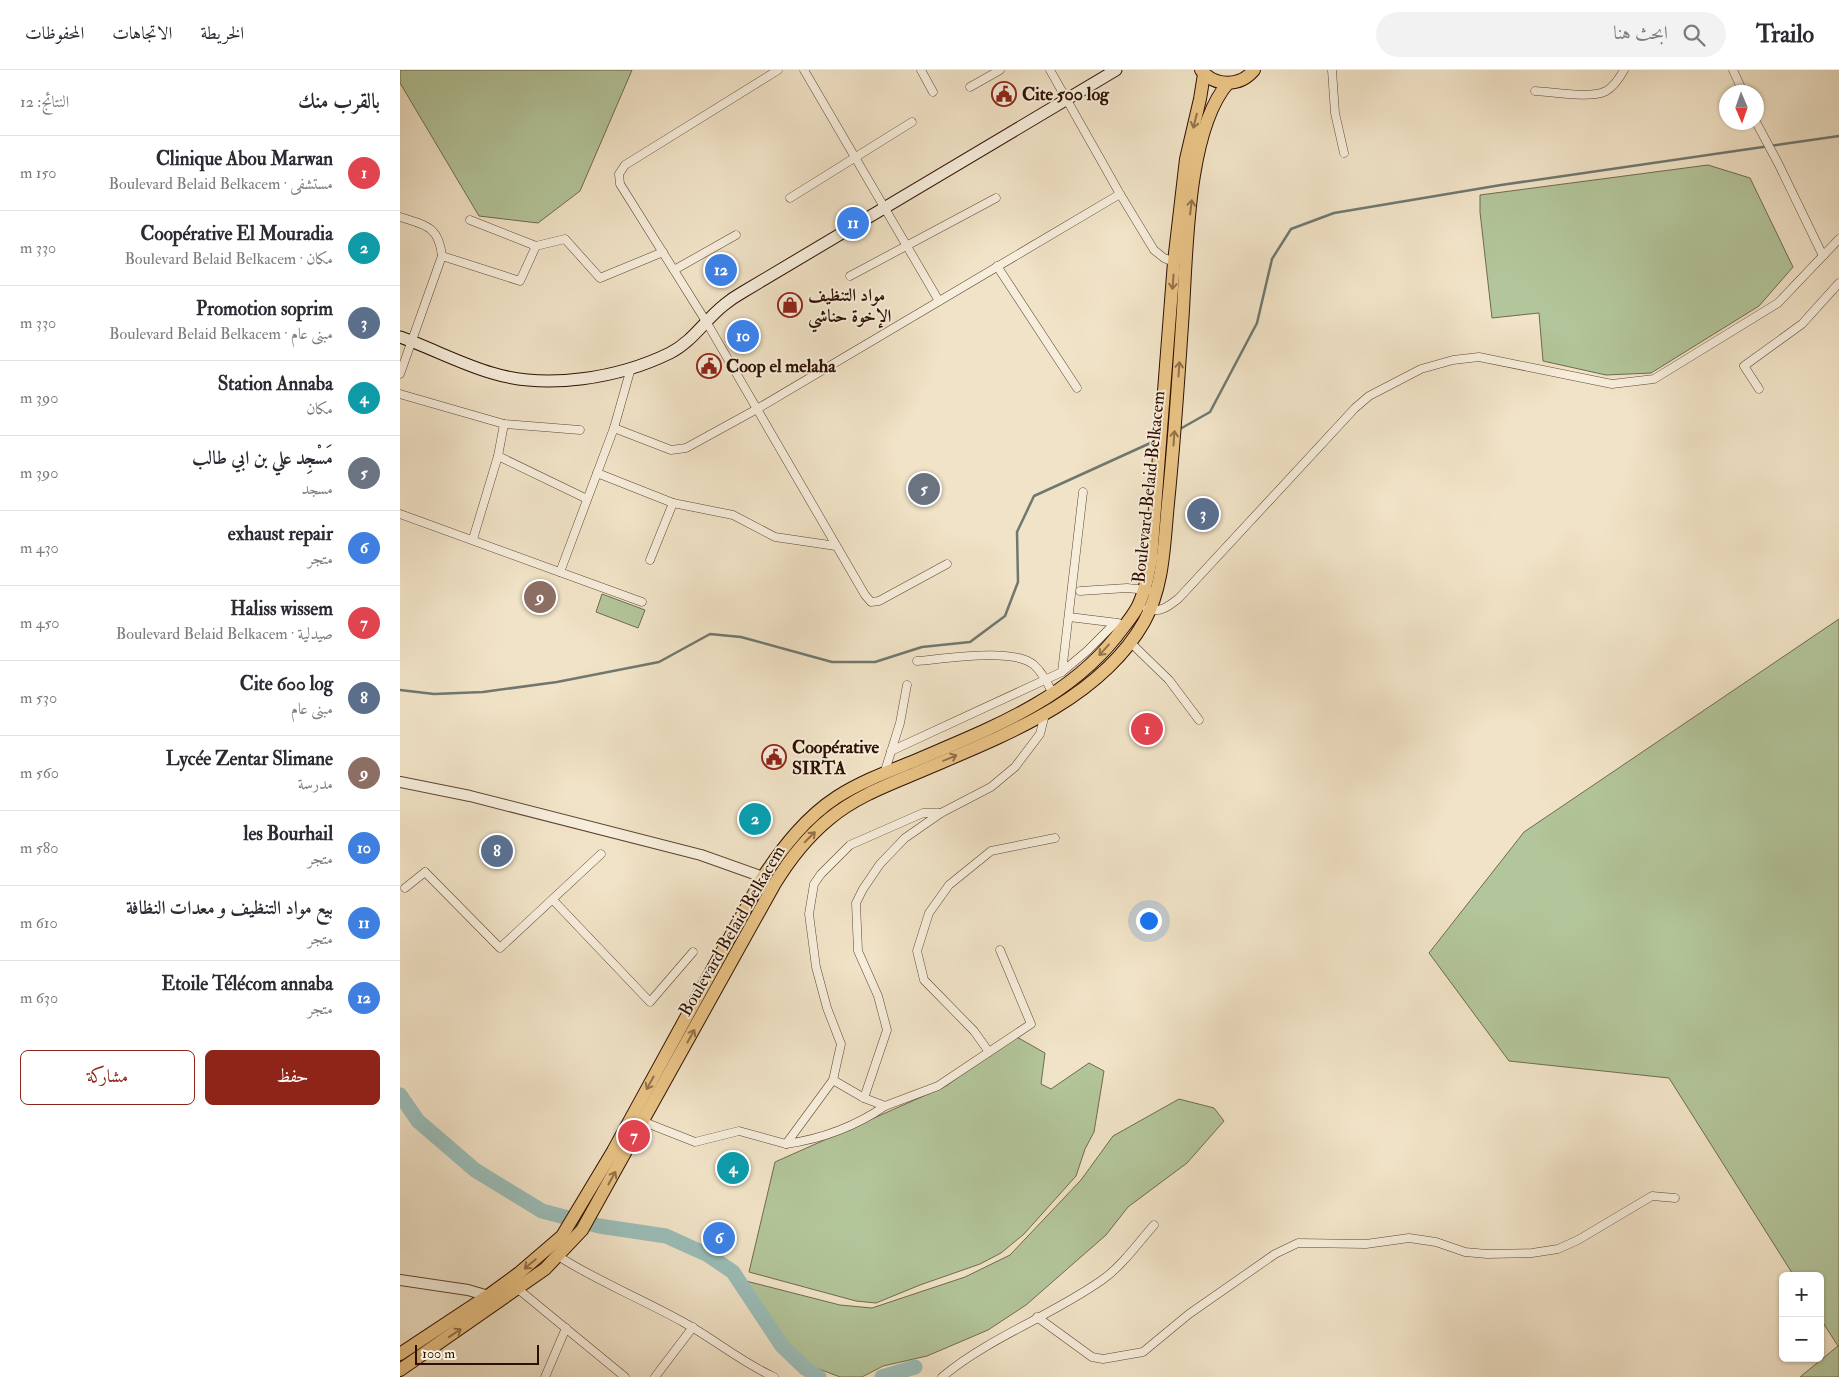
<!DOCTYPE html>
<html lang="ar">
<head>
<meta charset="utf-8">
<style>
	:root { --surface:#fff; --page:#f2f2f3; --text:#2b2b33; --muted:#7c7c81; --line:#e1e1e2; --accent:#8f2418 }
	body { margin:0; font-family:"IM FELL Double Pica",Amiri,serif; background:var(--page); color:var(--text); direction:rtl }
	.controls { position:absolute; right:15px; bottom:15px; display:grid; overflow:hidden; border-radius:8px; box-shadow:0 1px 4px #0004 }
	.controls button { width:45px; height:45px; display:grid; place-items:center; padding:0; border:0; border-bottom:1px solid var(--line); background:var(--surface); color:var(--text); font:25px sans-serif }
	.compass { position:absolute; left:1319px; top:15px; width:45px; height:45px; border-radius:50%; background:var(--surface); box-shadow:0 1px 4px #0004; rotate:178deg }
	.scale { position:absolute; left:15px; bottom:12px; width:124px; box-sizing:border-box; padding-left:5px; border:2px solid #2e0f02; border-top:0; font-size:14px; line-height:18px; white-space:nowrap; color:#2e0f02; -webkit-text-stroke:4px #f6eddb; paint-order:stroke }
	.you { position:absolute; left:748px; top:850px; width:18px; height:18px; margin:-12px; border:4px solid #fff; border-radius:50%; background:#1a73e8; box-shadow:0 0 0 8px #1a73e833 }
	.badge { display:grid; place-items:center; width:32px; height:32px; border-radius:50%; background:var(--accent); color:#fff; font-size:16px; font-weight:700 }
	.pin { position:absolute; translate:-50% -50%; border:2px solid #fff; box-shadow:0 1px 5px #0006 }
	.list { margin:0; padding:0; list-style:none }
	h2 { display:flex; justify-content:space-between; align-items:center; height:65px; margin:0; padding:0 20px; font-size:21px }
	h2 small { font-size:16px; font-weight:400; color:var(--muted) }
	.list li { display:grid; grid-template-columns:32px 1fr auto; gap:15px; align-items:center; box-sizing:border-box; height:75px; padding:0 20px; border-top:1px solid var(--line) }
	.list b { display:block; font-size:19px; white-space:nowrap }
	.list p { margin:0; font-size:16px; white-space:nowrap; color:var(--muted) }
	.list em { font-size:16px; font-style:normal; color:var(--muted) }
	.actions { display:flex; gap:10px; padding:15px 20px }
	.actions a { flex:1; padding:11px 0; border:1px solid var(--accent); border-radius:8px; text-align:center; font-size:18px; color:var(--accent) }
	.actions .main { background:var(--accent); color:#fff }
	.icon { flex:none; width:28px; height:28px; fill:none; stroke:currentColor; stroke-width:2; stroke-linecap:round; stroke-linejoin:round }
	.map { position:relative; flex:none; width:1439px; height:1307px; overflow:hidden; direction:ltr }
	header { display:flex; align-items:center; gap:30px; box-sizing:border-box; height:70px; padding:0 25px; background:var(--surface); border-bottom:1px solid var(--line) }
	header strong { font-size:24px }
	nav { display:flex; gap:28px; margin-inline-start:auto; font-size:18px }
	.search { width:350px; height:45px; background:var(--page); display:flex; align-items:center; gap:12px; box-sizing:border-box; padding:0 18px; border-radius:28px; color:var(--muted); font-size:19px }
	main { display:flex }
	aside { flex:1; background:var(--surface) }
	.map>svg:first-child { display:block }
</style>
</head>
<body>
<header>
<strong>Trailo</strong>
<div class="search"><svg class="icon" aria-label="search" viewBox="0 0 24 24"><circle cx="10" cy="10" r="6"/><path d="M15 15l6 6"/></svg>ابحث هنا</div>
<nav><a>الخريطة</a><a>الاتجاهات</a><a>المحفوظات</a></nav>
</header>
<main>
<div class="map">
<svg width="1439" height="1307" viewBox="0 0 1439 1307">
	<rect width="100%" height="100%" fill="#f1e3c7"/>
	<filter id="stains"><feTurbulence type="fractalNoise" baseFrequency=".004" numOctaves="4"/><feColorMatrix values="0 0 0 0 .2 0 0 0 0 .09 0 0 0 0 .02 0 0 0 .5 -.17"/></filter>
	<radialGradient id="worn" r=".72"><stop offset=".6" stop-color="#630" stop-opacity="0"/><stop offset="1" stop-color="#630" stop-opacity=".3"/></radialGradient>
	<g fill="#b3c59a" stroke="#706a4e">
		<polygon points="0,0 232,0 180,121 138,153 79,146 0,13"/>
		<polygon points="1308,95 1350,108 1393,197 1359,236 1251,303 1206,305 1143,291 1139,243 1092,248 1080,142 1080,125"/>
		<polygon points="202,524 245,540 238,558 196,542"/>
		<polygon points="1439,549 1439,1307 1400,1307 1438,1276 1420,1248 1420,1206 1394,1206 1269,1008 1109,991 1029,883 1124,762"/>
		<polygon points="615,966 645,983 641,1014 651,1019 689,993 704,1001 694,1062 685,1079 676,1106 624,1164 601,1183 580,1194 520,1215 476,1233 456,1231 349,1202 375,1092 546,1016"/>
		<polygon points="779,1029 814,1038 824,1051 787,1093 728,1137 706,1165 626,1235 588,1260 527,1286 483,1296 462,1307 440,1307 414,1297 386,1274 342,1210 440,1235 472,1238 565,1207 610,1185 681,1110 713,1066"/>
	</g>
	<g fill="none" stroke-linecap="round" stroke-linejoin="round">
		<g stroke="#6f7870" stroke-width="2.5">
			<polyline points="780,359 810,342 857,253 872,189 891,159 934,143 1101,115 1439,66"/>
			<polyline points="0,620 34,624 83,622 157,612 259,592 310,564 341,567 432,592 475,592 522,577 570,572 605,546 618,512 617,462 634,426 757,370"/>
		</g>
		<g stroke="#9bbeb9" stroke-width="15">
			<polyline points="0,1025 18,1051 75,1100 142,1141 199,1156 266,1166 308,1185 333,1202 382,1276 405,1298 419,1307"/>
			<polyline points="482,1307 515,1297"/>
		</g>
		<defs>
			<g id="minor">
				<polyline points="378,0 225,95 219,104 220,114 307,253 465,525 471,532 479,531 547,494"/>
				<polyline points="404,0 539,231"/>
				<polyline points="521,0 533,22"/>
				<polyline points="650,0 720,124 754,180 764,188 774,192"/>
				<polyline points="932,0 935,43 944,83"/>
				<polyline points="1333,0 1343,22"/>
				<polyline points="570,17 600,0"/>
				<path d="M1135,21C1152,22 1192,29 1206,21C1214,17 1220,7 1224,0"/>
				<polyline points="1356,52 1378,93 1423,186"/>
				<polyline points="390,128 512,52"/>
				<path d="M0,147C25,155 39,156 42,186L0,304"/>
				<polyline points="70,150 136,176 165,169 200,208 263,182"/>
				<polyline points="42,186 120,211 136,176"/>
				<polyline points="597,196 677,318"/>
				<polyline points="274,200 336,165"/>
				<polyline points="450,206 596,128"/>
				<polyline points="1359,319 1344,296 1402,254 1439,213"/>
				<polyline points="0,324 104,354 180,360"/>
				<polyline points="214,358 271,380 286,378 357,339 720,124"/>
				<polyline points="98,386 187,429"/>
				<polyline points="197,403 273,433 250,490"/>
				<polyline points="273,433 333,445 375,467 436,476"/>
				<polyline points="0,444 242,532"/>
				<polyline points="73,469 98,386 104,354"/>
				<polyline points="160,502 214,358 231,298"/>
				<polyline points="680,521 727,518 747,520"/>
				<path d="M747,539C761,543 769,536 779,528L955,338L969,326L1021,299L1053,290L1079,287L1212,314L1254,309L1378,233L1439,169"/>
				<polyline points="669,547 718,553"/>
				<polyline points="730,572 769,610 799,650"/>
				<path d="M517,591C544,589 614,577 634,595C643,603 648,614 653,624"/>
				<polyline points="662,602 687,581 715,553"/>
				<polyline points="491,681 662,602 683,422"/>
				<polyline points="484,704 500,653 507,615"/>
				<polyline points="5,818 25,802 100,878 201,784"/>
				<polyline points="153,830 250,932 293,882"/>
				<polyline points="589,982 574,961 524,910 517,881 529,843 549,815 591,781 655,768"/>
				<polyline points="433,1010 441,974 427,938 416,897 409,844 414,814 421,804 450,775 523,743 541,743"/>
				<polyline points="464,1028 487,960 478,926 458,881 456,833 463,819 480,794 505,768 541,743 591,717 615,697 640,664 645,644"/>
				<polyline points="239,1050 295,1072 339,1061 386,1074 433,1010 464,1028 485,1036 538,1016 631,954 600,880"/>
				<path d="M386,1074C421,1069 456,1056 485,1036"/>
				<path d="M158,1186C197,1211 242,1229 283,1252C314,1269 341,1292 374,1307"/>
				<polyline points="118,1219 225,1307"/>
				<polyline points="637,1247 692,1287 703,1289 743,1282 789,1244 875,1184 898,1173 966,1174 1009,1168 1036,1172 1065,1182 1087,1184 1132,1183 1158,1179 1178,1170 1252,1126 1275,1128"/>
				<polyline points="145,1307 166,1258"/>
				<polyline points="255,1307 293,1257"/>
				<path d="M542,1307C590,1267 651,1246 702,1210C722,1196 738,1173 754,1155"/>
			</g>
			<g id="tertiary">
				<polyline points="0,712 70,726 301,785 363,807"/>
				<polyline points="0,1210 68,1220 92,1227"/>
			</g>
			<path id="secondary" d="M0,267C31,278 61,294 92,303C147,320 219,308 270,283C292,272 305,250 324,235C330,230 336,226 343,222L716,0"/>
			<g id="primary">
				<path d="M801,0C815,17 840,17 854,0"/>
				<path d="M0,1284L89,1225L119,1203L162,1166L213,1081L363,807C383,777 406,747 437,727C460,712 487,702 512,692C586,660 664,632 716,567C723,557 732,548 738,536C745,522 748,505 751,489L774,192L786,89L800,29L804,4"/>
				<path d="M0,1300L145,1199L182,1160L374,815C389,790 406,768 429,749C454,728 485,716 514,704C595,669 698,633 744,552C764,516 764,473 768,433C774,374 778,315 782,255C787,190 785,63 828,13"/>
			</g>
		</defs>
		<use href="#minor" stroke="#5f4433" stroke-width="9"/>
		<use href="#tertiary" stroke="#5f4433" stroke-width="12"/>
		<use href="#secondary" stroke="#2e0f02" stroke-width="13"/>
		<use href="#primary" stroke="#2e0f02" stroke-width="14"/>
		<use href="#minor" stroke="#f6eddb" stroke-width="8"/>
		<use href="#tertiary" stroke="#f6eddb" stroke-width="10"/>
		<use href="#secondary" stroke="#f6eddb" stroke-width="11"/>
		<use href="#primary" stroke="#e8c284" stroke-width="12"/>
	</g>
	<defs><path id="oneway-shaft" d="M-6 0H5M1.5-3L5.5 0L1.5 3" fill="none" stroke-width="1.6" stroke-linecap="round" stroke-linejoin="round" transform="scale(1.25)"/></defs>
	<g stroke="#94714a">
		<use href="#oneway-shaft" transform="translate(795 51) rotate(104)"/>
		<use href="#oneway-shaft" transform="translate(791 137) rotate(-83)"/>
		<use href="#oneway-shaft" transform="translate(773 212) rotate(94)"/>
		<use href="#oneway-shaft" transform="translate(779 299) rotate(-86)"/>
		<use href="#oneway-shaft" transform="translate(774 368) rotate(-86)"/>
		<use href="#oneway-shaft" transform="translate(704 580) rotate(132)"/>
		<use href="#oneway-shaft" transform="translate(550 688) rotate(-23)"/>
		<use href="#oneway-shaft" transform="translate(410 767) rotate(-45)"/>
		<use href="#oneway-shaft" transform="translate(291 966) rotate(-61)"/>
		<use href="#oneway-shaft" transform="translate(250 1013) rotate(119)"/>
		<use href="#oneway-shaft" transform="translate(212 1108) rotate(-61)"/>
		<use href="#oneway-shaft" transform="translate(130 1194) rotate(140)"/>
		<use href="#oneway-shaft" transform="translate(55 1263) rotate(-34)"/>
	</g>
	<defs>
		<symbol id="civic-ring" viewBox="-11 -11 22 22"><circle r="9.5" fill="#f6eddb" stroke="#8f2418" stroke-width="1.5"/><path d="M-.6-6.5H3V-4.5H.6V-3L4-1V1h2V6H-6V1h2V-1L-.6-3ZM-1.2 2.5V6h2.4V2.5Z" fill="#8f2418"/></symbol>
		<symbol id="shop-ring" viewBox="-11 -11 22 22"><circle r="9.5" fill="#f6eddb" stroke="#8f2418" stroke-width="1.5"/><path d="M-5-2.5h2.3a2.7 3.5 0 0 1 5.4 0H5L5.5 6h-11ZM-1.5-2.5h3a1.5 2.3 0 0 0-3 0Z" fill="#8f2418"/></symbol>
	</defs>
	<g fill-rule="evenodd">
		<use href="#civic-ring" x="590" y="10" width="28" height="28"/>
		<use href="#shop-ring" x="376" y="221" width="28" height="28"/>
		<use href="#civic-ring" x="295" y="282" width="28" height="28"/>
		<use href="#civic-ring" x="360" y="673" width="28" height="28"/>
	</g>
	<g text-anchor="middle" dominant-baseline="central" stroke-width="4" stroke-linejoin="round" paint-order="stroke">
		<g font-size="18" font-weight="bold" fill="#2e0f02" stroke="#f6eddb" text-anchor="start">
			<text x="622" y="24">Cite 500 log</text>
			<text x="408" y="225">مواد التنظيف<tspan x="408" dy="21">الإخوة حناشي</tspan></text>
			<text x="326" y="296">Coop el melaha</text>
			<text x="392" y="677">Coopérative<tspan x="392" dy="21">SIRTA</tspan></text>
		</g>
		<g font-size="18" fill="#2e0f02" stroke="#f6eddb">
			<text transform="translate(749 417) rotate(-84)">Boulevard Belaid Belkacem</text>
			<text transform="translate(332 861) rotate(-60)">Boulevard Belaid Belkacem</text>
		</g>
	</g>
	<rect width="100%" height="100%" filter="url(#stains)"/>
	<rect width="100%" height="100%" fill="url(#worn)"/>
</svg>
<div class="controls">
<button>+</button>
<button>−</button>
</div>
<svg class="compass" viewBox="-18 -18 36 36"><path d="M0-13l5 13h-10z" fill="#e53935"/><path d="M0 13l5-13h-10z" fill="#7c7c81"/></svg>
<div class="scale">100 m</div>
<div class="you"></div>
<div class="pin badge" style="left:747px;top:659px;background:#e0444e">1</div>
<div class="pin badge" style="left:355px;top:749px;background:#0f9aa8">2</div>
<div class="pin badge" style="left:803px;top:444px;background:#5c6f8a">3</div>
<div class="pin badge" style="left:333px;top:1098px;background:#0f9aa8">4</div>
<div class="pin badge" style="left:524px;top:419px;background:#6b7280">5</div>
<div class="pin badge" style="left:319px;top:1168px;background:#3f7fe0">6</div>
<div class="pin badge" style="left:234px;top:1066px;background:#e0444e">7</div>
<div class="pin badge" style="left:97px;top:781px;background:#5c6f8a">8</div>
<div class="pin badge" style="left:140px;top:527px;background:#8d6e63">9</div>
<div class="pin badge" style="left:343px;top:266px;background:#3f7fe0">10</div>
<div class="pin badge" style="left:453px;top:153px;background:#3f7fe0">11</div>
<div class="pin badge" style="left:321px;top:200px;background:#3f7fe0">12</div>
</div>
<aside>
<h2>بالقرب منك<small>النتائج: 12</small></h2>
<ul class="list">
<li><span class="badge" style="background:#e0444e">1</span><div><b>Clinique Abou Marwan</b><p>مستشفى · Boulevard Belaid Belkacem</p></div><em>150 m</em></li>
<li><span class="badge" style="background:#0f9aa8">2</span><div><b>Coopérative El Mouradia</b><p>مكان · Boulevard Belaid Belkacem</p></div><em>330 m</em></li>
<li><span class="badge" style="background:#5c6f8a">3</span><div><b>Promotion soprim</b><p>مبنى عام · Boulevard Belaid Belkacem</p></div><em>330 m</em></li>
<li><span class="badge" style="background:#0f9aa8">4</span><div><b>Station Annaba</b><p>مكان</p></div><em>390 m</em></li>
<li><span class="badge" style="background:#6b7280">5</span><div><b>مَسْجِد علي بن ابي طالب</b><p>مسجد</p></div><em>390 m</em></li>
<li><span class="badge" style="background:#3f7fe0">6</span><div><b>exhaust repair</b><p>متجر</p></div><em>430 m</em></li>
<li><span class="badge" style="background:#e0444e">7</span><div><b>Haliss wissem</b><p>صيدلية · Boulevard Belaid Belkacem</p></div><em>450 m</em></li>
<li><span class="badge" style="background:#5c6f8a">8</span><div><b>Cite 600 log</b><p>مبنى عام</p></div><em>530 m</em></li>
<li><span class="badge" style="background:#8d6e63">9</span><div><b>Lycée Zentar Slimane</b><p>مدرسة</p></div><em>560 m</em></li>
<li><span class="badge" style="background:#3f7fe0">10</span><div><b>les Bourhail</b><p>متجر</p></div><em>580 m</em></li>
<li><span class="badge" style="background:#3f7fe0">11</span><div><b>بيع مواد التنظيف و معدات النظافة</b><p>متجر</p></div><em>610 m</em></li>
<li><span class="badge" style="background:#3f7fe0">12</span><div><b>Etoile Télécom annaba</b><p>متجر</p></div><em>630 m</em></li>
</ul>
<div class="actions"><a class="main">حفظ</a><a>مشاركة</a></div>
</aside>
</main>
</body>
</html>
